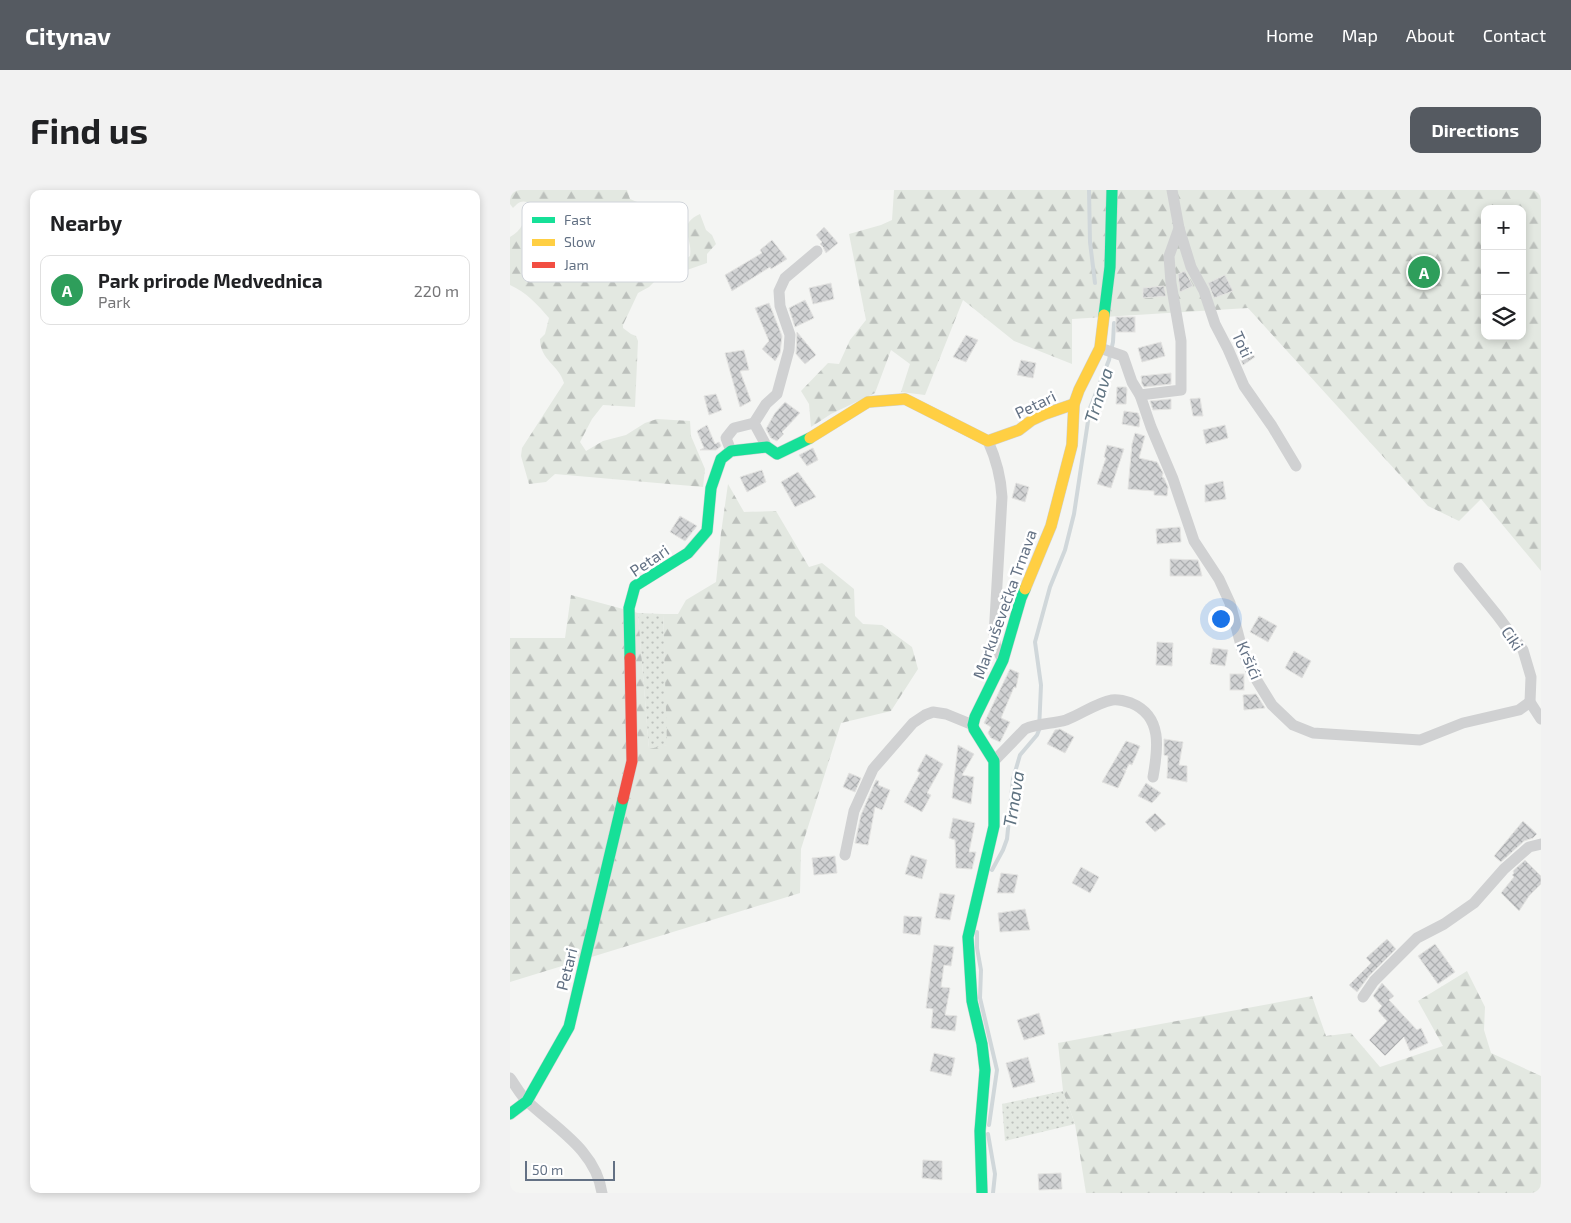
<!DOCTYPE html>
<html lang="en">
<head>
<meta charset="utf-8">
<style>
	:root { --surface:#fff; --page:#f2f2f2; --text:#202124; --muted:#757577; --line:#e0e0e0; --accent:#555a61 }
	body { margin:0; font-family:"Exo 2",sans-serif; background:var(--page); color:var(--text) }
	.controls { position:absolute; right:15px; top:15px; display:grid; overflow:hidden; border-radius:10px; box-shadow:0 2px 8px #0003 }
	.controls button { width:45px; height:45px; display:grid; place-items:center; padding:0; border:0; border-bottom:1px solid var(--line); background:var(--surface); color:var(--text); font:25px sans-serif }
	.scale { position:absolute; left:15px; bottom:12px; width:90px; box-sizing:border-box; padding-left:5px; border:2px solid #637184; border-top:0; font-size:14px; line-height:18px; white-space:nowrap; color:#637184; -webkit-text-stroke:4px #fff; paint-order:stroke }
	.you { position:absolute; left:710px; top:428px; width:18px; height:18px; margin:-12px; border:4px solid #fff; border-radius:50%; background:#1a73e8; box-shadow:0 0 0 8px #1a73e833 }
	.badge { display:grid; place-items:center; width:32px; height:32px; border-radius:50%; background:var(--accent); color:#fff; font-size:16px; font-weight:700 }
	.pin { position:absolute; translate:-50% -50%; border:2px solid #fff; box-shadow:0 1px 5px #0006 }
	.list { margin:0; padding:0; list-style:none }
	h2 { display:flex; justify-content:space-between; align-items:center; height:65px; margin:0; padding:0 20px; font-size:21px }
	h2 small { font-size:16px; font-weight:400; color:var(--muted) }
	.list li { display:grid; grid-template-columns:32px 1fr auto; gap:15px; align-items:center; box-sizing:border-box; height:70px; margin:0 10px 10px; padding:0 10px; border:1px solid var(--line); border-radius:10px }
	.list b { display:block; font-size:19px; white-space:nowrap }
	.list p { margin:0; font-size:16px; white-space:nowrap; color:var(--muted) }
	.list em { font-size:16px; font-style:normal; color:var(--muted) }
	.icon { flex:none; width:28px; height:28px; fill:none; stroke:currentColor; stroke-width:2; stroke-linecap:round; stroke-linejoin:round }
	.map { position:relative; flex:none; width:1031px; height:1003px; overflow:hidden; border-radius:10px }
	header { display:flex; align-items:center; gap:30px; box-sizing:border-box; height:70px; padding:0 25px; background:var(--accent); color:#fff }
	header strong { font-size:24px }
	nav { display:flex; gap:28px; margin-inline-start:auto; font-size:18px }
	.intro { display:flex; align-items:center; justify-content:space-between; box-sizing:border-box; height:120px; padding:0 30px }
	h1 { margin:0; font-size:35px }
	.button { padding:12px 22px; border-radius:10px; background:var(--accent); color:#fff; font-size:18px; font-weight:700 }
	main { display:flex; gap:30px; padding:0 30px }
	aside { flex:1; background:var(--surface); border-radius:10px; box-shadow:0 2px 8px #0003 }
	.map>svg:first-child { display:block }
</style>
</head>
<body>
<header>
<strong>Citynav</strong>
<nav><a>Home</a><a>Map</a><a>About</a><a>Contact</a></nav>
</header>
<div class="intro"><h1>Find us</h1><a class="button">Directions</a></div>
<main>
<aside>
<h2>Nearby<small></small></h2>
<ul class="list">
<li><span class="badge" style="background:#2e9e5b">A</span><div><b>Park prirode Medvednica</b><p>Park</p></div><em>220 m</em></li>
</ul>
</aside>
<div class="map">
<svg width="1031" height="1003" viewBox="0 0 1031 1003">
	<defs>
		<pattern id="green-dots" width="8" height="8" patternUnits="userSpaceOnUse" patternTransform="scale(1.25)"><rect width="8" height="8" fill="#e3e8e1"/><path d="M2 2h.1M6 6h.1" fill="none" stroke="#bcc0bc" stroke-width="1.8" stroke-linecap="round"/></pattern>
		<pattern id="forest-firs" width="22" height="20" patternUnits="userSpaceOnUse" patternTransform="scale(1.25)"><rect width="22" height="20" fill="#e3e8e1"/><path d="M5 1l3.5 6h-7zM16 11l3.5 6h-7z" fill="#bcc0bc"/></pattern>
		<pattern id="building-cross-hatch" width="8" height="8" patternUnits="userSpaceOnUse" patternTransform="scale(1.25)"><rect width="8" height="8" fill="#d1d2d3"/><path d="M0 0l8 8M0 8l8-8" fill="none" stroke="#adafb1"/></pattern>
	</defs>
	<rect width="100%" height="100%" fill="#f4f5f3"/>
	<g fill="url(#green-dots)">
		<polygon points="128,423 153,424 158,555 139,560"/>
		<polygon points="553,901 565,934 495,951 492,914"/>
	</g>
	<g fill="url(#forest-firs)" fill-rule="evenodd">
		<path d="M0,0H117L120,9C132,14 147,19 155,30L154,33L140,40L134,47L140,56L177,68L180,66C183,47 166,35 190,24L196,40L202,45L206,54L197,64V73L177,80L178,86L153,83L139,97L128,103L113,135V138L121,144L126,146L128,151L125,217L93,215L82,229L70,252L76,261L93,251L116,245L135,233L147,229L180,231L181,246L195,279L193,297L45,284L36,292L19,294L11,266L12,258L54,193C49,175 30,170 30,149L35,144L39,128C28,115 16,102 0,95V47C12,41 19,25 17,12C10,10 7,14 3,18L0,14Z"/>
		<path d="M384,0H1031V381L971,309L949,331L918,316L738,118L562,129V174L504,151L453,110L415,205L391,202L400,174L381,160L365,203L321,224L301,237L299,214L291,201L318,173L329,174L340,150L356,130L339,44L371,35L382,30ZM975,19H1012V146H975Z"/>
		<polygon points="218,294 234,322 266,321 299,377 312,373 344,399 345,426 353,434 372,435 402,457 408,479 381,521 331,533 291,659 290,703 0,792 0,448 55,448 61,405 128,423 139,559 157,555 153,424 168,424 176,410 206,392 211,343"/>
		<polygon points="957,781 975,817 974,840 981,863 1031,886 1031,1003 576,1003 565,934 553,901 548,853 802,806 816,846 841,843 870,877 933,856 908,811"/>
	</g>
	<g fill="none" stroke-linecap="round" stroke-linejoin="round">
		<g stroke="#d0d7da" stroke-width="4">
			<polyline points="579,0 580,52 585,93"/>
			<polyline points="482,680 493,660 497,649 503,589 510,565 527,545 529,540 531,495 525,452 540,397 555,360 564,324 580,218 599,170 603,152 604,133"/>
			<polyline points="467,742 467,758 471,780 470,808 487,880 479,935"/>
			<polyline points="478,944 485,984 483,1003"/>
		</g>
	</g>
	<g fill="url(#building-cross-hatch)" stroke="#e4e4e2">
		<polygon points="314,37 328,53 316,63 313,57 310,54 312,52 306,45"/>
		<polygon points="262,50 277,69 261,79 260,77 222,101 215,85 252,63 250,60"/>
		<polygon points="675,81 683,96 670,102 668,84"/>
		<polygon points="715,85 723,101 704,108 698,93"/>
		<polygon points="321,93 324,109 303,114 299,98"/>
		<polygon points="654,96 656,106 633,108 633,98"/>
		<polygon points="295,110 304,128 285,137 279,118"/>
		<polygon points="259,113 272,146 270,163 265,171 252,159 259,151 245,118"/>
		<rect x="606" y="127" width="19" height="15"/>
		<polygon points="287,142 306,165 295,174 286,164"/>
		<polygon points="456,145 468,150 456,172 443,167"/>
		<polygon points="651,152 655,166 632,172 628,158"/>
		<polygon points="737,158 745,167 733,175 729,165"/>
		<polygon points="234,160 239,180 230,181 241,211 230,217 215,163"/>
		<polygon points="511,170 526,173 523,188 507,185"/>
		<polygon points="661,183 661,194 634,197 632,194 631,186"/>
		<polygon points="607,197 616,197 617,199 616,214 606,214"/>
		<polygon points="206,204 212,220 199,225 194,206"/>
		<polygon points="690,208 693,226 683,226 680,209"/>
		<polygon points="661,209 661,219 643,220 640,211"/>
		<polygon points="275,212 290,223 272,242 274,244 267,251 261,248 256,239 265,223"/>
		<polygon points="614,221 628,223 630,228 629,237 612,234"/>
		<polygon points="197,235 205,254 209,252 211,256 206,260 190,260 194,258 187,241"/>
		<polygon points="715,235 718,248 696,254 693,240"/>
		<polygon points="625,243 635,246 629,268 647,272 653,283 652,287 654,288 658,297 657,306 644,305 644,301 618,299 622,254"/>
		<polygon points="597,255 614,259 601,298 587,294 596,268 594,267"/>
		<polygon points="303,258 308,270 297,276 289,265"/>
		<polygon points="252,280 256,292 237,302 230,287"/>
		<polygon points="288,282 306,307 285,317 271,292"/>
		<polygon points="713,291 716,309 695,312 695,295"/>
		<polygon points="506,293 519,297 515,312 502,308"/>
		<polygon points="170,326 187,336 175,351 160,342"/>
		<polygon points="670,337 671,352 647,354 646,339"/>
		<polygon points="660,369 688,370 692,386 660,386"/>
		<polygon points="749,426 767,436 758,452 740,442"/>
		<polygon points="647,452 663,453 662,476 646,475"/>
		<polygon points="703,458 718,460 715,476 700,474"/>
		<polygon points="784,461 801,471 792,488 775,478"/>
		<polygon points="500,479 509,483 506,498 504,497 491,528 500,532 490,552 481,548 478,543 481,537 474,533"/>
		<rect x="720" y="484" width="14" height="16"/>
		<polygon points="746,504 755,518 734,520 733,505"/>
		<polygon points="550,539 564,547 555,563 537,554 545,540"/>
		<polygon points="654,549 673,552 669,575 677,576 677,592 657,588 658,566 654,565"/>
		<polygon points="616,551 630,556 622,575 619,574 616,580 613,579 616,581 608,598 592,592"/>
		<polygon points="448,555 464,564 452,585 464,587 461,614 442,608"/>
		<polygon points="416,564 433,574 417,603 421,605 412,622 394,612 410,583 407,581"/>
		<polygon points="339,583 351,588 345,602 333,597"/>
		<polygon points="366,590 369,591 368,595 380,600 372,620 365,617 358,655 345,653 351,625"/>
		<polygon points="636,593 651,603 642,613 628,606"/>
		<polygon points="645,623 656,634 645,642 635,632"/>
		<polygon points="443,628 465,633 459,662 466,662 462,679 446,678 445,650 439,648"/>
		<polygon points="1013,631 1027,644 1023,648 1014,651 991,672 984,666"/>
		<polygon points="401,665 417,670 412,689 395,684"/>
		<polygon points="325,666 327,683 304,685 302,668"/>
		<polygon points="1015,670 1031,686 1031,694 1019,706 1009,721 991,703 1004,687 1002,685 1004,683 1003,681"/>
		<polygon points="571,677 589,687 580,703 562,693"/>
		<polygon points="491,683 508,685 504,703 487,703"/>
		<polygon points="430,703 445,705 440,730 425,728"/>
		<polygon points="515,719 520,740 490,742 488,723"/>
		<polygon points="394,726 412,727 410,745 393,743"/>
		<polygon points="877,749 886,759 859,786 847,802 839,795 861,773 856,768"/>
		<polygon points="925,754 945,782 928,794 908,766"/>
		<polygon points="424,755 444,757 441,776 434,775 431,797 440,798 435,825 447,826 445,841 421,838 423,819 416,818"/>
		<polygon points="872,793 884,806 879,810 907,840 911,838 918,853 900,861 894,847 875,866 859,850 877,831 868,821 872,816 863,806"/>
		<polygon points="529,823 535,844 514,850 507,830"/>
		<polygon points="424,863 445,868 441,886 420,881"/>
		<polygon points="518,867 525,892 503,898 496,873"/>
		<polygon points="413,970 432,971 432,990 412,988"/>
		<polygon points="551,983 552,999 529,1000 528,984"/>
	</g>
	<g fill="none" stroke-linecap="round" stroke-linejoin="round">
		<defs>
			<g id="fast">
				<polyline points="594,125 600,77 602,0"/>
				<polyline points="120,468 119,418 125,396 178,363 197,341 201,298 211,269 221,261 257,257 267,264 300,248"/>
				<polyline points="0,924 17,911 59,837 113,609"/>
				<polyline points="472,1003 470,941 475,880 472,854 462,811 458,747 484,636 484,571 464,539 463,535 465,527 493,470 511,408 515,399"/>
			</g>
			<g id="slow">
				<polyline points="300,248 358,212 395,209 478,251 509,240 522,230 535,224 564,214"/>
				<polyline points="515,399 541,336 562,255 564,214 569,200 590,158 594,125"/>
			</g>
			<polyline id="jam" points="113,609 122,571 120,468"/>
		</defs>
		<use href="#fast" stroke="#cfd1d2" stroke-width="12"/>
		<use href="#slow" stroke="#cfd1d2" stroke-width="12"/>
		<use href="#jam" stroke="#cfd1d2" stroke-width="12"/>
		<g stroke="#d0d1d2" stroke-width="11">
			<polyline points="669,38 681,77 694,101 705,134 718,159 734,196 762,236 786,276"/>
			<polyline points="590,158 613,166 622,192 630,205 641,237 663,289 684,351 709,389 720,413 732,459 741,481 762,515 783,535 803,543 910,550 953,533 1009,520 1020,512"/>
			<polyline points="630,205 671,200 671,151 661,93 659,66 669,38 662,0"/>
			<path d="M478,251C486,269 491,287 492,307L484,447L486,458L493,470"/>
			<polyline points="257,257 244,233 256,214 267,204 279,160 280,145 270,116 269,101 275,88 307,61"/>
			<polyline points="221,261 216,248 224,238 244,233"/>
			<polyline points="949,378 987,425 1013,460 1021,487 1020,512 1031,529"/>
			<path d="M484,571L515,539C528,533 543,534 556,530C572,524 586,513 602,510C609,509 615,511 621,513C653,526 648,559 643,587"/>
			<polyline points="335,665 344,621 363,579 403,533 415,525 423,522 436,524 463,535"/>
			<polyline points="853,807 864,791 907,748 934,734 964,713 994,679 1019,657 1031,654"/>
			<path d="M0,888C6,896 11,906 18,912C47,939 86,961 92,1003"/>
		</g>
		<use href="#fast" stroke="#16e098" stroke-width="11"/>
		<use href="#slow" stroke="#ffcf43" stroke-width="11"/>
		<use href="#jam" stroke="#f24e42" stroke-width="11"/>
	</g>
	<g text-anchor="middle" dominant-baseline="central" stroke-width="5" stroke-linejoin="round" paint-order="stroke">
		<g font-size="16" fill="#637184" stroke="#fff">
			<text transform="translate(733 154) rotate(65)">Toti</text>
			<text transform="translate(525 214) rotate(-26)">Petari</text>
			<text transform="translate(139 370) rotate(-34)">Petari</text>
			<text transform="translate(494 414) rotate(-70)">Markuševečka Trnava</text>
			<text transform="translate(1003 448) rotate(56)">Ciki</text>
			<text transform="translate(740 470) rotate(67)">Kršići</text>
			<text transform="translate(56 779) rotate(-76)">Petari</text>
		</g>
		<g font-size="18" font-style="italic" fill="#5f7381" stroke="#fff">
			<text transform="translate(588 205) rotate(-72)">Trnava</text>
			<text transform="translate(503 609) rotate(-81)">Trnava</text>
		</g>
	</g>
	<rect x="12" y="12" width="166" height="80" rx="8" fill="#fff" stroke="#d0d4da" stroke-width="1"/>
	<rect x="22" y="27" width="23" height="6" fill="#16e098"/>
	<rect x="22" y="49" width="23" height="7" fill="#ffcf43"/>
	<rect x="22" y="72" width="23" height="6" fill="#f24e42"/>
	<g font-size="14" fill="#637184">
		<text x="54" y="35">Fast</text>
		<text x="54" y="57">Slow</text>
		<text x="54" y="80">Jam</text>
	</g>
</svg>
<div class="controls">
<button>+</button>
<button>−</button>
<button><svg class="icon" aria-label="layers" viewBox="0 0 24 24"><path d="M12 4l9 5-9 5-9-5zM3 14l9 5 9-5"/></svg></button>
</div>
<div class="scale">50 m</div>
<div class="you"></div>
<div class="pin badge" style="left:914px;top:82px;background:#2e9e5b">A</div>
</div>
</main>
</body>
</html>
